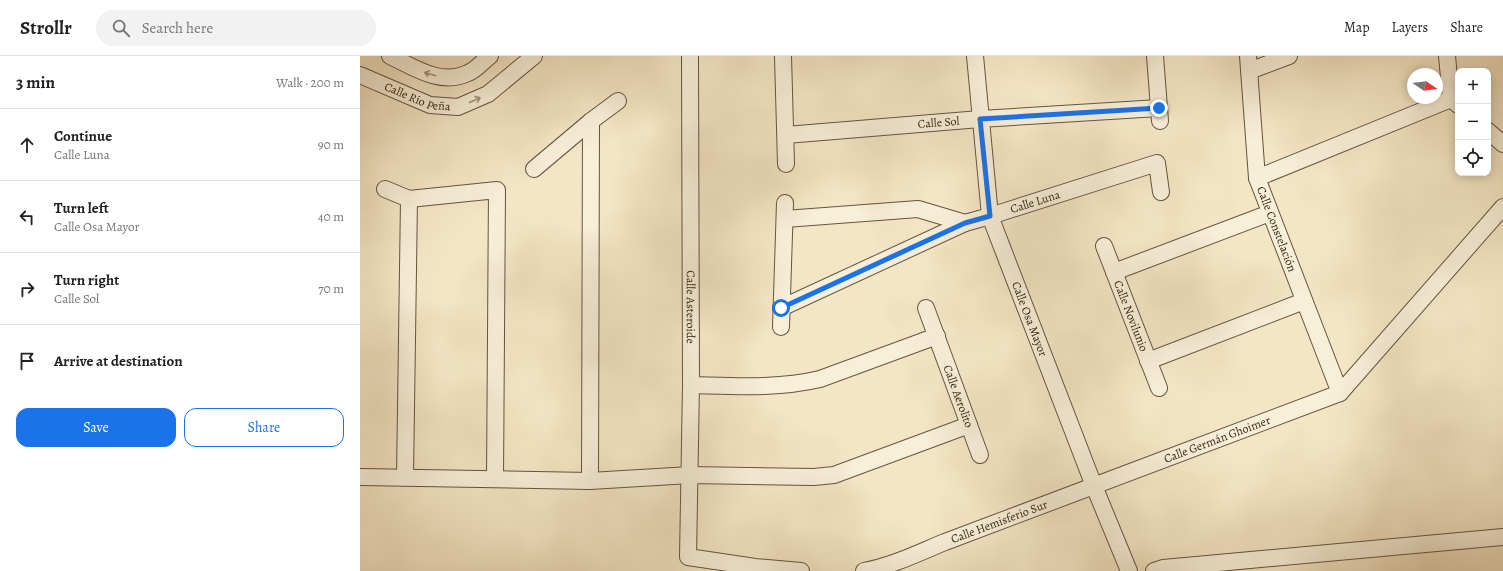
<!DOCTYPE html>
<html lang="en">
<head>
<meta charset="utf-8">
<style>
	:root { --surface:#fff; --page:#f2f2f2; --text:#202124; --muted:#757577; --line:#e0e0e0; --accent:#1a73e8 }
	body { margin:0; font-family:Alegreya,serif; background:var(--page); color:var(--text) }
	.controls { position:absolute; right:12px; top:12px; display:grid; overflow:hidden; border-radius:8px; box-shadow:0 2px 10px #0003 }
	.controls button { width:36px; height:36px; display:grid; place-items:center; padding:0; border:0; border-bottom:1px solid var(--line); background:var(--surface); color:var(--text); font:20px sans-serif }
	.compass { position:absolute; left:1047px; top:12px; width:36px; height:36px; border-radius:50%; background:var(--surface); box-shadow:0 2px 10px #0003; rotate:103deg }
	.stop { position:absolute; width:12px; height:12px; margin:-9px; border:3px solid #1a73e8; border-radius:50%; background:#fff }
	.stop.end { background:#1a73e8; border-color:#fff; box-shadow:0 1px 4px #0008 }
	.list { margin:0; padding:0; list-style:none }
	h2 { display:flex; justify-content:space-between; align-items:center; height:52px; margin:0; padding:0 16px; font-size:17px }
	h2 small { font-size:13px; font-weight:400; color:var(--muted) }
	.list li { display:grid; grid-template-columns:26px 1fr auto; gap:12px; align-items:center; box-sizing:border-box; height:72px; padding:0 16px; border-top:1px solid var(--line) }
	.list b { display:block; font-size:15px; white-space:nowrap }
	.list p { margin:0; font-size:13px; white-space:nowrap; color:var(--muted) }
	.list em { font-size:13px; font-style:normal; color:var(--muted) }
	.actions { display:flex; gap:8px; padding:12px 16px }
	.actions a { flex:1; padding:9px 0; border:1px solid var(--accent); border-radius:12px; text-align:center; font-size:14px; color:var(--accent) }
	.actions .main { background:var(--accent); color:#fff }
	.icon { flex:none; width:22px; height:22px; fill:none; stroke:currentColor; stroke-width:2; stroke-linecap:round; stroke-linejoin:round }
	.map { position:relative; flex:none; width:1143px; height:515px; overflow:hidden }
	header { display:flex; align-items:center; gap:24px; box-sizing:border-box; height:56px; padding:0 20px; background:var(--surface); border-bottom:1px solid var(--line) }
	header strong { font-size:19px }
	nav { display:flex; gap:22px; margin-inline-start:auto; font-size:14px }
	.search { width:280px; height:36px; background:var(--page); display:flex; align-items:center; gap:10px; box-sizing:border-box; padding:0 14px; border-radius:22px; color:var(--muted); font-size:15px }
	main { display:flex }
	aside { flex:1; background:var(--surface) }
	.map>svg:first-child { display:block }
</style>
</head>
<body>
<header>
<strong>Strollr</strong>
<div class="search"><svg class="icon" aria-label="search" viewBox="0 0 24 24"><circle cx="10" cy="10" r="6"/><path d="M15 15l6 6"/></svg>Search here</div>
<nav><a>Map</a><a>Layers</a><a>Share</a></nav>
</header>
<main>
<aside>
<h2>3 min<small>Walk · 200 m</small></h2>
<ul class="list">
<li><svg class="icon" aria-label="ahead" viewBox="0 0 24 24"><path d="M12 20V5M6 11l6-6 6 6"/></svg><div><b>Continue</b><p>Calle Luna</p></div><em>90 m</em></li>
<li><svg class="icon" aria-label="left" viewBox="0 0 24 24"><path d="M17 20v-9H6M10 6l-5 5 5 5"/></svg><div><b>Turn left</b><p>Calle Osa Mayor</p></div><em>40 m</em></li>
<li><svg class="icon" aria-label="right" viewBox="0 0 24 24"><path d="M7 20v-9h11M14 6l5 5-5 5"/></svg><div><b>Turn right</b><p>Calle Sol</p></div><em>70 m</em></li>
<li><svg class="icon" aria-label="arrive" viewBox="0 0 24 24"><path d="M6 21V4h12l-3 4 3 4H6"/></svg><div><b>Arrive at destination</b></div></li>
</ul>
<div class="actions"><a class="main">Save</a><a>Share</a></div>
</aside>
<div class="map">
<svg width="1143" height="515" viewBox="0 0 1143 515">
	<rect width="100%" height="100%" fill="#f4e6c5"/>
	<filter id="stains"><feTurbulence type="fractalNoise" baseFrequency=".005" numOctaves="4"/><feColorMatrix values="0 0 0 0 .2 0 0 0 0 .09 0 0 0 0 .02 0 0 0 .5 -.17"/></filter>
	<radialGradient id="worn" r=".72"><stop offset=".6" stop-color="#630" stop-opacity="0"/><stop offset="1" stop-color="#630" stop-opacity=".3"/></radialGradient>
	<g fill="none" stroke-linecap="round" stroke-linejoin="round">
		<defs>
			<g id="minor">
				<path d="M30,0C55,12 81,30 108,17C116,14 123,5 130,0"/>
				<path id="s1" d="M330,0L331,329L328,501L395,511L441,515"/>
				<polyline points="423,0 426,108"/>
				<path id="s2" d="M615,0L630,160L734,430L769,515"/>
				<polyline points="795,0 800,65"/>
				<path id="s3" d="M888,0L897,122L980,337"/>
				<polyline points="1087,0 1091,43 1098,49"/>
				<polyline points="889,15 929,0"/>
				<path id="s4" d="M0,19L70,49L98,51L128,38L174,0"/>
				<polyline points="1128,75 1143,88"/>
				<path id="s5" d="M426,79L620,63L799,52"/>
				<polyline points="174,113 231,65 258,45"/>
				<polyline points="897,122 1091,43"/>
				<polyline points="25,133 49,143 137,134 135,423"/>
				<polyline points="425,163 558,153 605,167"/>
				<path id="s6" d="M744,190L799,332"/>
				<polyline points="754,216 910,157"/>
				<path id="s7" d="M421,252L605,167L630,160L797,107L801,136"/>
				<path id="s8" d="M566,252L620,399"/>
				<polyline points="421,271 425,147"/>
				<polyline points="788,305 944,245"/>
				<path d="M331,329C374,330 418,333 460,323L577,280"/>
				<polyline points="0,421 230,425 330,419 454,421 474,419 609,369"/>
				<polyline points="45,421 49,143"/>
				<polyline points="230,425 231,65"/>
				<path id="s9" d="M504,515C532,510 558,497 585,486L980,337L1143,151"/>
				<polyline points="794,515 803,512 1143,481"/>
			</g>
		</defs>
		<use href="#minor" stroke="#64553e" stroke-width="18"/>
		<use href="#minor" stroke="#f8efd9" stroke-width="16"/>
	</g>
	<defs><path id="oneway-shaft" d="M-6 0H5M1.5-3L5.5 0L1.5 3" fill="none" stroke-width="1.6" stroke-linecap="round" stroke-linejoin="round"/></defs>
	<g stroke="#a0947f">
		<use href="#oneway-shaft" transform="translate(70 18) rotate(-164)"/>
		<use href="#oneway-shaft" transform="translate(115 44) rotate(-24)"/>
	</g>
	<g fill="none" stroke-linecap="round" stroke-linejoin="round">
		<polyline stroke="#1a73e8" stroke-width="5" points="421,252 605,167 630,160 620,63 799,52"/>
	</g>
	<g text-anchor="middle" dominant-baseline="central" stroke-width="3.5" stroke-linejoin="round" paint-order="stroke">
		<g font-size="12" fill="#342511" stroke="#f8efd9">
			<text stroke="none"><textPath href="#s4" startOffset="62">Calle Río Peña</textPath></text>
			<text stroke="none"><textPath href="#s5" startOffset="153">Calle Sol</textPath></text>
			<text stroke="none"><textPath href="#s7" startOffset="276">Calle Luna</textPath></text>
			<text stroke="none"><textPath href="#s3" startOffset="177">Calle Constelación</textPath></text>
			<text stroke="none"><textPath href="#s1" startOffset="251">Calle Asteroide</textPath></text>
			<text stroke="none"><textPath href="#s6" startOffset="75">Calle Novilunio</textPath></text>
			<text stroke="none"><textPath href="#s2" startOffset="271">Calle Osa Mayor</textPath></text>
			<text stroke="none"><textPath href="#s8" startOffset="94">Calle Aerolito</textPath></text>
			<text stroke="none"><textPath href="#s9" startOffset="377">Calle Germán Ghoimer</textPath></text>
			<text stroke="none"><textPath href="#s9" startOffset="144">Calle Hemisferio Sur</textPath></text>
		</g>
	</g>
	<rect width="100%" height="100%" filter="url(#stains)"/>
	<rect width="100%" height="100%" fill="url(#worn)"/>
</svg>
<div class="controls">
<button>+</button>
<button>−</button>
<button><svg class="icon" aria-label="locate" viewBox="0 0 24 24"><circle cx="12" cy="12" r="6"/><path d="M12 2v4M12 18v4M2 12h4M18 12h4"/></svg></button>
</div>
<svg class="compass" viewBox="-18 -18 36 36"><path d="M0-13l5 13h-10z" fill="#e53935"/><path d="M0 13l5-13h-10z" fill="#757577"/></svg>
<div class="stop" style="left:421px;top:252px"></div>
<div class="stop end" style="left:799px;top:52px"></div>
</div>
</main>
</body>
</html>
